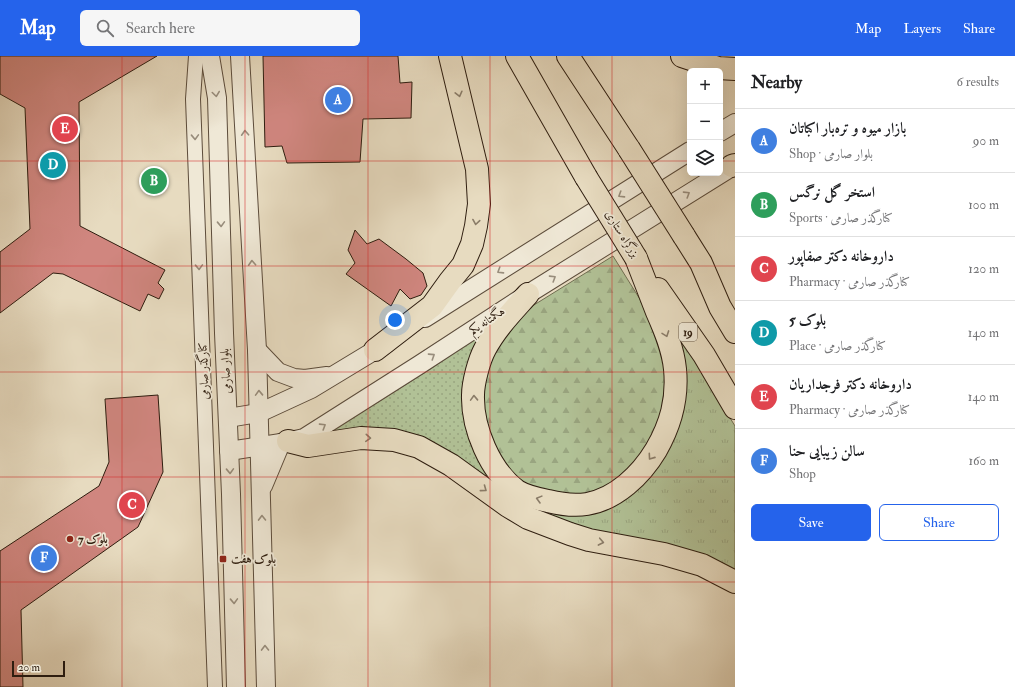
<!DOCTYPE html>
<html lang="en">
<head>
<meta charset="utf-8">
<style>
	:root { --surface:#fff; --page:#f6f6f6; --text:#202124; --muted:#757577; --line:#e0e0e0; --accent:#2563eb }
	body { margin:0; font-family:"IM FELL Double Pica",Amiri,serif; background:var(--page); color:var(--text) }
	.controls { position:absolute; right:12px; top:12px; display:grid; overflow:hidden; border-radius:6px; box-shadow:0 4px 16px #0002 }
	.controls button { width:36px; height:36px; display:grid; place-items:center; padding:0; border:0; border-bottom:1px solid var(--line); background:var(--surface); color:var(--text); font:20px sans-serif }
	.scale { position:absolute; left:12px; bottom:10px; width:53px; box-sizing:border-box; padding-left:4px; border:2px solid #2e1d0f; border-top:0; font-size:11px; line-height:14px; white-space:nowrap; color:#2e1d0f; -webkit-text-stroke:3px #efe8d6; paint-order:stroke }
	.you { position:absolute; left:395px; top:264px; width:14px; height:14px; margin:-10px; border:3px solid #fff; border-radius:50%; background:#1a73e8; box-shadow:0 0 0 6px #1a73e833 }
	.badge { display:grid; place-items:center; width:26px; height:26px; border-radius:50%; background:var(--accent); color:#fff; font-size:13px; font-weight:700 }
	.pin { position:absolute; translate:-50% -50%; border:2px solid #fff; box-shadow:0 1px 4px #0006 }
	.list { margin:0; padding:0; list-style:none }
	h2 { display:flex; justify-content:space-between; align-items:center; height:52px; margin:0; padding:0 16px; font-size:17px }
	h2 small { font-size:13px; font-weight:400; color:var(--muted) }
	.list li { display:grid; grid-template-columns:26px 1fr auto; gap:12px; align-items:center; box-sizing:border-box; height:64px; padding:0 16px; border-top:1px solid var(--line) }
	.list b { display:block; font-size:15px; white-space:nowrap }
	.list p { margin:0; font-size:13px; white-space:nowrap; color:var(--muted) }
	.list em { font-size:13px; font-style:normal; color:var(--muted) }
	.actions { display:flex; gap:8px; padding:12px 16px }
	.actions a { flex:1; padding:9px 0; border:1px solid var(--accent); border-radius:6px; text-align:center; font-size:14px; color:var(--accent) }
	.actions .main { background:var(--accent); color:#fff }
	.icon { flex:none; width:22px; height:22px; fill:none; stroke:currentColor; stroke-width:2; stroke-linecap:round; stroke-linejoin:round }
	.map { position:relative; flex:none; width:735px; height:631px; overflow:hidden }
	header { display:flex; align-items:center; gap:24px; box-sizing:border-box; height:56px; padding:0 20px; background:var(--accent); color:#fff }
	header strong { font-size:19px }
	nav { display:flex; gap:22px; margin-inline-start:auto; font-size:14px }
	.search { width:280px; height:36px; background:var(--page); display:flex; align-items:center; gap:10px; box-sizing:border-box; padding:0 14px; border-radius:6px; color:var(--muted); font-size:15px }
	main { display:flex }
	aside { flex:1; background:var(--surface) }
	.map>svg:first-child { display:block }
</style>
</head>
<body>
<header>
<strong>Map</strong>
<div class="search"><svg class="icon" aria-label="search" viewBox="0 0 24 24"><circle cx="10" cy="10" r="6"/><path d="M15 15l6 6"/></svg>Search here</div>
<nav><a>Map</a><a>Layers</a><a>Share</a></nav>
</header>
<main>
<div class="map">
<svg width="735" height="631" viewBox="0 0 735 631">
	<defs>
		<pattern id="grass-tufts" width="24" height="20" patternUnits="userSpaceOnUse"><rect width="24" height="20" fill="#b1c196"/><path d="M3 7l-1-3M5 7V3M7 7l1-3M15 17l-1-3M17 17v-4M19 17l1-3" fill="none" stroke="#99a580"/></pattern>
		<pattern id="forest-firs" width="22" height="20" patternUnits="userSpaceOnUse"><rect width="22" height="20" fill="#b1c196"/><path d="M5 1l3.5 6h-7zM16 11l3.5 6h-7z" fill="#99a580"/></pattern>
		<pattern id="garden-dots" width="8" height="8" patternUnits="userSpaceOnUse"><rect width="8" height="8" fill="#b1c196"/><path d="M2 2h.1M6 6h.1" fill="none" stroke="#99a580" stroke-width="1.8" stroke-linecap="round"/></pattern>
	</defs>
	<rect width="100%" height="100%" fill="#e7dbc0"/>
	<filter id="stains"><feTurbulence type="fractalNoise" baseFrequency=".005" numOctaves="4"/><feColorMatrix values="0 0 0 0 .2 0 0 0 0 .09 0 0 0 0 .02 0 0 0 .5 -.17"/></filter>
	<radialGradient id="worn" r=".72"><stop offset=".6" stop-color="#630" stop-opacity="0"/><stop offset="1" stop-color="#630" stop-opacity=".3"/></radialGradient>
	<polygon fill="url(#grass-tufts)" stroke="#706f52" points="668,262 735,370 735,521 597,479 528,452"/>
	<polygon fill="url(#forest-firs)" stroke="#706f52" points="613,200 656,269 667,317 664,351 649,390 621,423 588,439 560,440 520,427 492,392 481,349 489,301 521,257"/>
	<polygon fill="url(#garden-dots)" stroke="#706f52" points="501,260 467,320 515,446 451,401 324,380 432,312 448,301"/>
	<g fill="#d0867f" stroke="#2e1d0f">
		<polygon points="0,0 157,0 79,46 80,170 165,214 158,227 164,233 159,243 148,238 140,255 63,218 53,217 0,257 0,196 30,173 25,52 0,38"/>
		<polygon points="263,0 398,0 400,27 412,26 411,62 363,63 360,106 287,107 282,90 265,91"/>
		<polygon points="355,174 367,188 379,183 406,203 423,217 427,230 421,239 410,243 400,233 391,250 346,218 355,207 348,194"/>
		<polygon points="158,339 163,416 138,471 21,554 23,631 0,631 0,495 99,430 109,406 105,343"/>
	</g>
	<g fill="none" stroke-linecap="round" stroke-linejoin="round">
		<defs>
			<polyline id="minor" points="196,0 193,43 215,631"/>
			<g id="tertiary">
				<polyline points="210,0 217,42 224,277 231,438 236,631"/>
				<polyline points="240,0 257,294 266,631"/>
				<polyline points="720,76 735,67"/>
				<polyline points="425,262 690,95"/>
				<polyline points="257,294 278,316 294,322 305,323 327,320"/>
				<polyline points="228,362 259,357 311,333 387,287"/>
				<polyline points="229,395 281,387 304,382 419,309 528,238 735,109"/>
				<polyline points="263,430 281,387"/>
			</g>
			<g id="trunk">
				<polyline points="517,0 586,121"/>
				<polyline points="568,0 629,93"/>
				<polyline points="682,0 718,12 735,13"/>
				<polyline points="732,110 735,109"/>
				<polyline points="684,180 701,207 720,251 735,276"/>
				<polyline points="658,233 704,299 735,352"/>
				<path d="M528,238C513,255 496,272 485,293C479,304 473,327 473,339C472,372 490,415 517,435C525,440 538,443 548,445C560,448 574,450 587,448C616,443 641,419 656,394C671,368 678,343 675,313C673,293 665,274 657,256C650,238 643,220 636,202"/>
				<polyline points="375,294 432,250 450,225 463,209 472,188 476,170 479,148 477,113 450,0"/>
				<polyline points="288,385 308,390 361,382 394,384 419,391 451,409 508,450 528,462 570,478 589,484 664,498 702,509 735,526"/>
			</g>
		</defs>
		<use href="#minor" stroke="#5c4c3b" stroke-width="16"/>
		<use href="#tertiary" stroke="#5c4c3b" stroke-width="20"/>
		<use href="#trunk" stroke="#2e1d0f" stroke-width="24"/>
		<use href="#minor" stroke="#efe8d6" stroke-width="14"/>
		<use href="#tertiary" stroke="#efe8d6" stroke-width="18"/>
		<use href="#trunk" stroke="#e7dbc0" stroke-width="22"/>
		<defs>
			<g id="trunk-bridge">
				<polyline points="629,93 684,180"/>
				<polyline points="586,121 636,202"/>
			</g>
		</defs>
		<use href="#trunk-bridge" stroke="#2e1d0f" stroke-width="24" stroke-linecap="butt"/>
		<use href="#trunk-bridge" stroke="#e7dbc0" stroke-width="22"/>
	</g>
	<defs><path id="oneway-chevron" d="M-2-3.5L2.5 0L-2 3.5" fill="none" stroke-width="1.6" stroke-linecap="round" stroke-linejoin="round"/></defs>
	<g stroke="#988d7c">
		<use href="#oneway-chevron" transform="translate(216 38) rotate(82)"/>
		<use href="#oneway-chevron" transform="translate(245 77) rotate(-93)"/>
		<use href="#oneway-chevron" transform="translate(195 81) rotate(88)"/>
		<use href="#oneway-chevron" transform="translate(687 138) rotate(-32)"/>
		<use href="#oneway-chevron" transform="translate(621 139) rotate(148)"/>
		<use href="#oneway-chevron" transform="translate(221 168) rotate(88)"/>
		<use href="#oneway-chevron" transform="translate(252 207) rotate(-93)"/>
		<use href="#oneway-chevron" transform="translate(199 211) rotate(88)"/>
		<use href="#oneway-chevron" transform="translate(500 215) rotate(148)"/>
		<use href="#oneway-chevron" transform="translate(553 222) rotate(-32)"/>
		<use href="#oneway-chevron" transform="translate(432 300) rotate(-33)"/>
		<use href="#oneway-chevron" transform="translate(259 337) rotate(-92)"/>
		<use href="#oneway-chevron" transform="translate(323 370) rotate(-32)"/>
		<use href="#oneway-chevron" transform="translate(230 415) rotate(88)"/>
		<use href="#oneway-chevron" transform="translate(262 462) rotate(-91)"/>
		<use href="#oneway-chevron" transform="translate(234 545) rotate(88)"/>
		<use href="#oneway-chevron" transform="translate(265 592) rotate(-91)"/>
	</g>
	<g stroke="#8a7c68">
		<use href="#oneway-chevron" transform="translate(459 38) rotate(76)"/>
		<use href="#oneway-chevron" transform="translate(476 166) rotate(99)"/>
		<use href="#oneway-chevron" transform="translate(666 278) rotate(70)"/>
		<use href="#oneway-chevron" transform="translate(474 342) rotate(-92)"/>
		<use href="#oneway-chevron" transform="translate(368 382) rotate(4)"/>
		<use href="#oneway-chevron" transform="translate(651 401) rotate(125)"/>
		<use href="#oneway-chevron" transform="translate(484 433) rotate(36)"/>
		<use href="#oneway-chevron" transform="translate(539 443) rotate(-165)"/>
		<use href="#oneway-chevron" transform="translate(601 486) rotate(11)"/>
	</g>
	<path fill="none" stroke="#d62828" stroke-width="1" stroke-opacity="0.55" d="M122,0V631M245,0V631M368,0V631M490,0V631M612,0V631M0,105H690M720,105H735M0,210H735M0,316H735M0,421H735M0,526H735"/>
	<g fill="#8f2418" stroke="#efe8d6" stroke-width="1.5">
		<circle cx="70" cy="483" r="4"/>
		<rect x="219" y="499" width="8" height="8" rx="2"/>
	</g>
	<g text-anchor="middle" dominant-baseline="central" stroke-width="3.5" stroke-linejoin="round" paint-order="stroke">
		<rect fill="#efe8d6" stroke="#685a4b" stroke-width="1" x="679" y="267" width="18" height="18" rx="3"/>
		<g font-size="11" font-weight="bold" fill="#2e1d0f">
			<text x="688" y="276">19</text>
		</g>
		<g font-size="12" fill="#2e1d0f" stroke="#efe8d6">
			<text transform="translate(622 178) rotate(58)">بزرگراه ستاری</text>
			<text transform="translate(487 265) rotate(-33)">هگمتانه یکم</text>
			<text transform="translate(204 315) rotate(-92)">کنارگذر صارمی</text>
			<text transform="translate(226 315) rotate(-93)">بلوار صارمی</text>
		</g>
		<g font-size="12" font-weight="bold" fill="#2e1d0f" stroke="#efe8d6" text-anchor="start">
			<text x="78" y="483">بلوک 7</text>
			<text x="231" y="503">بلوک هفت</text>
		</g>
	</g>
	<rect width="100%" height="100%" filter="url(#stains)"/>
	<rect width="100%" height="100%" fill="url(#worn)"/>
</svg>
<div class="controls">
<button>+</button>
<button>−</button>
<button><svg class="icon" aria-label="layers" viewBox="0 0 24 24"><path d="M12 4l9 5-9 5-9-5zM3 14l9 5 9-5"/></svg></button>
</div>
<div class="scale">20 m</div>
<div class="you"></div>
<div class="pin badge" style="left:338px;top:44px;background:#3f7fe0">A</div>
<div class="pin badge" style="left:154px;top:125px;background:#2e9e5b">B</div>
<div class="pin badge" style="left:132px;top:449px;background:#e0444e">C</div>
<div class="pin badge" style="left:53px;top:109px;background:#0f9aa8">D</div>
<div class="pin badge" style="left:65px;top:73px;background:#e0444e">E</div>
<div class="pin badge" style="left:44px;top:502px;background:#3f7fe0">F</div>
</div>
<aside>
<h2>Nearby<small>6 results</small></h2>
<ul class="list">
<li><span class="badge" style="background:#3f7fe0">A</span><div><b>بازار میوه و تره‌بار اکباتان</b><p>Shop · بلوار صارمی</p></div><em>90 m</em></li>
<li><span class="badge" style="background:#2e9e5b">B</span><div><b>استخر گل نرگس</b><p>Sports · کنارگذر صارمی</p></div><em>100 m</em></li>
<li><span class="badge" style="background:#e0444e">C</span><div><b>داروخانه دکتر صفاپور</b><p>Pharmacy · کنارگذر صارمی</p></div><em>120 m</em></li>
<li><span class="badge" style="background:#0f9aa8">D</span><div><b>بلوک 5</b><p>Place · کنارگذر صارمی</p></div><em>140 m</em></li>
<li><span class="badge" style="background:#e0444e">E</span><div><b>داروخانه دکتر فرجداریان</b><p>Pharmacy · کنارگذر صارمی</p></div><em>140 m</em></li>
<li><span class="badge" style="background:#3f7fe0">F</span><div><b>سالن زیبایی حنا</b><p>Shop</p></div><em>160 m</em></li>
</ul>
<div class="actions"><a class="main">Save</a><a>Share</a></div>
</aside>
</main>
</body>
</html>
